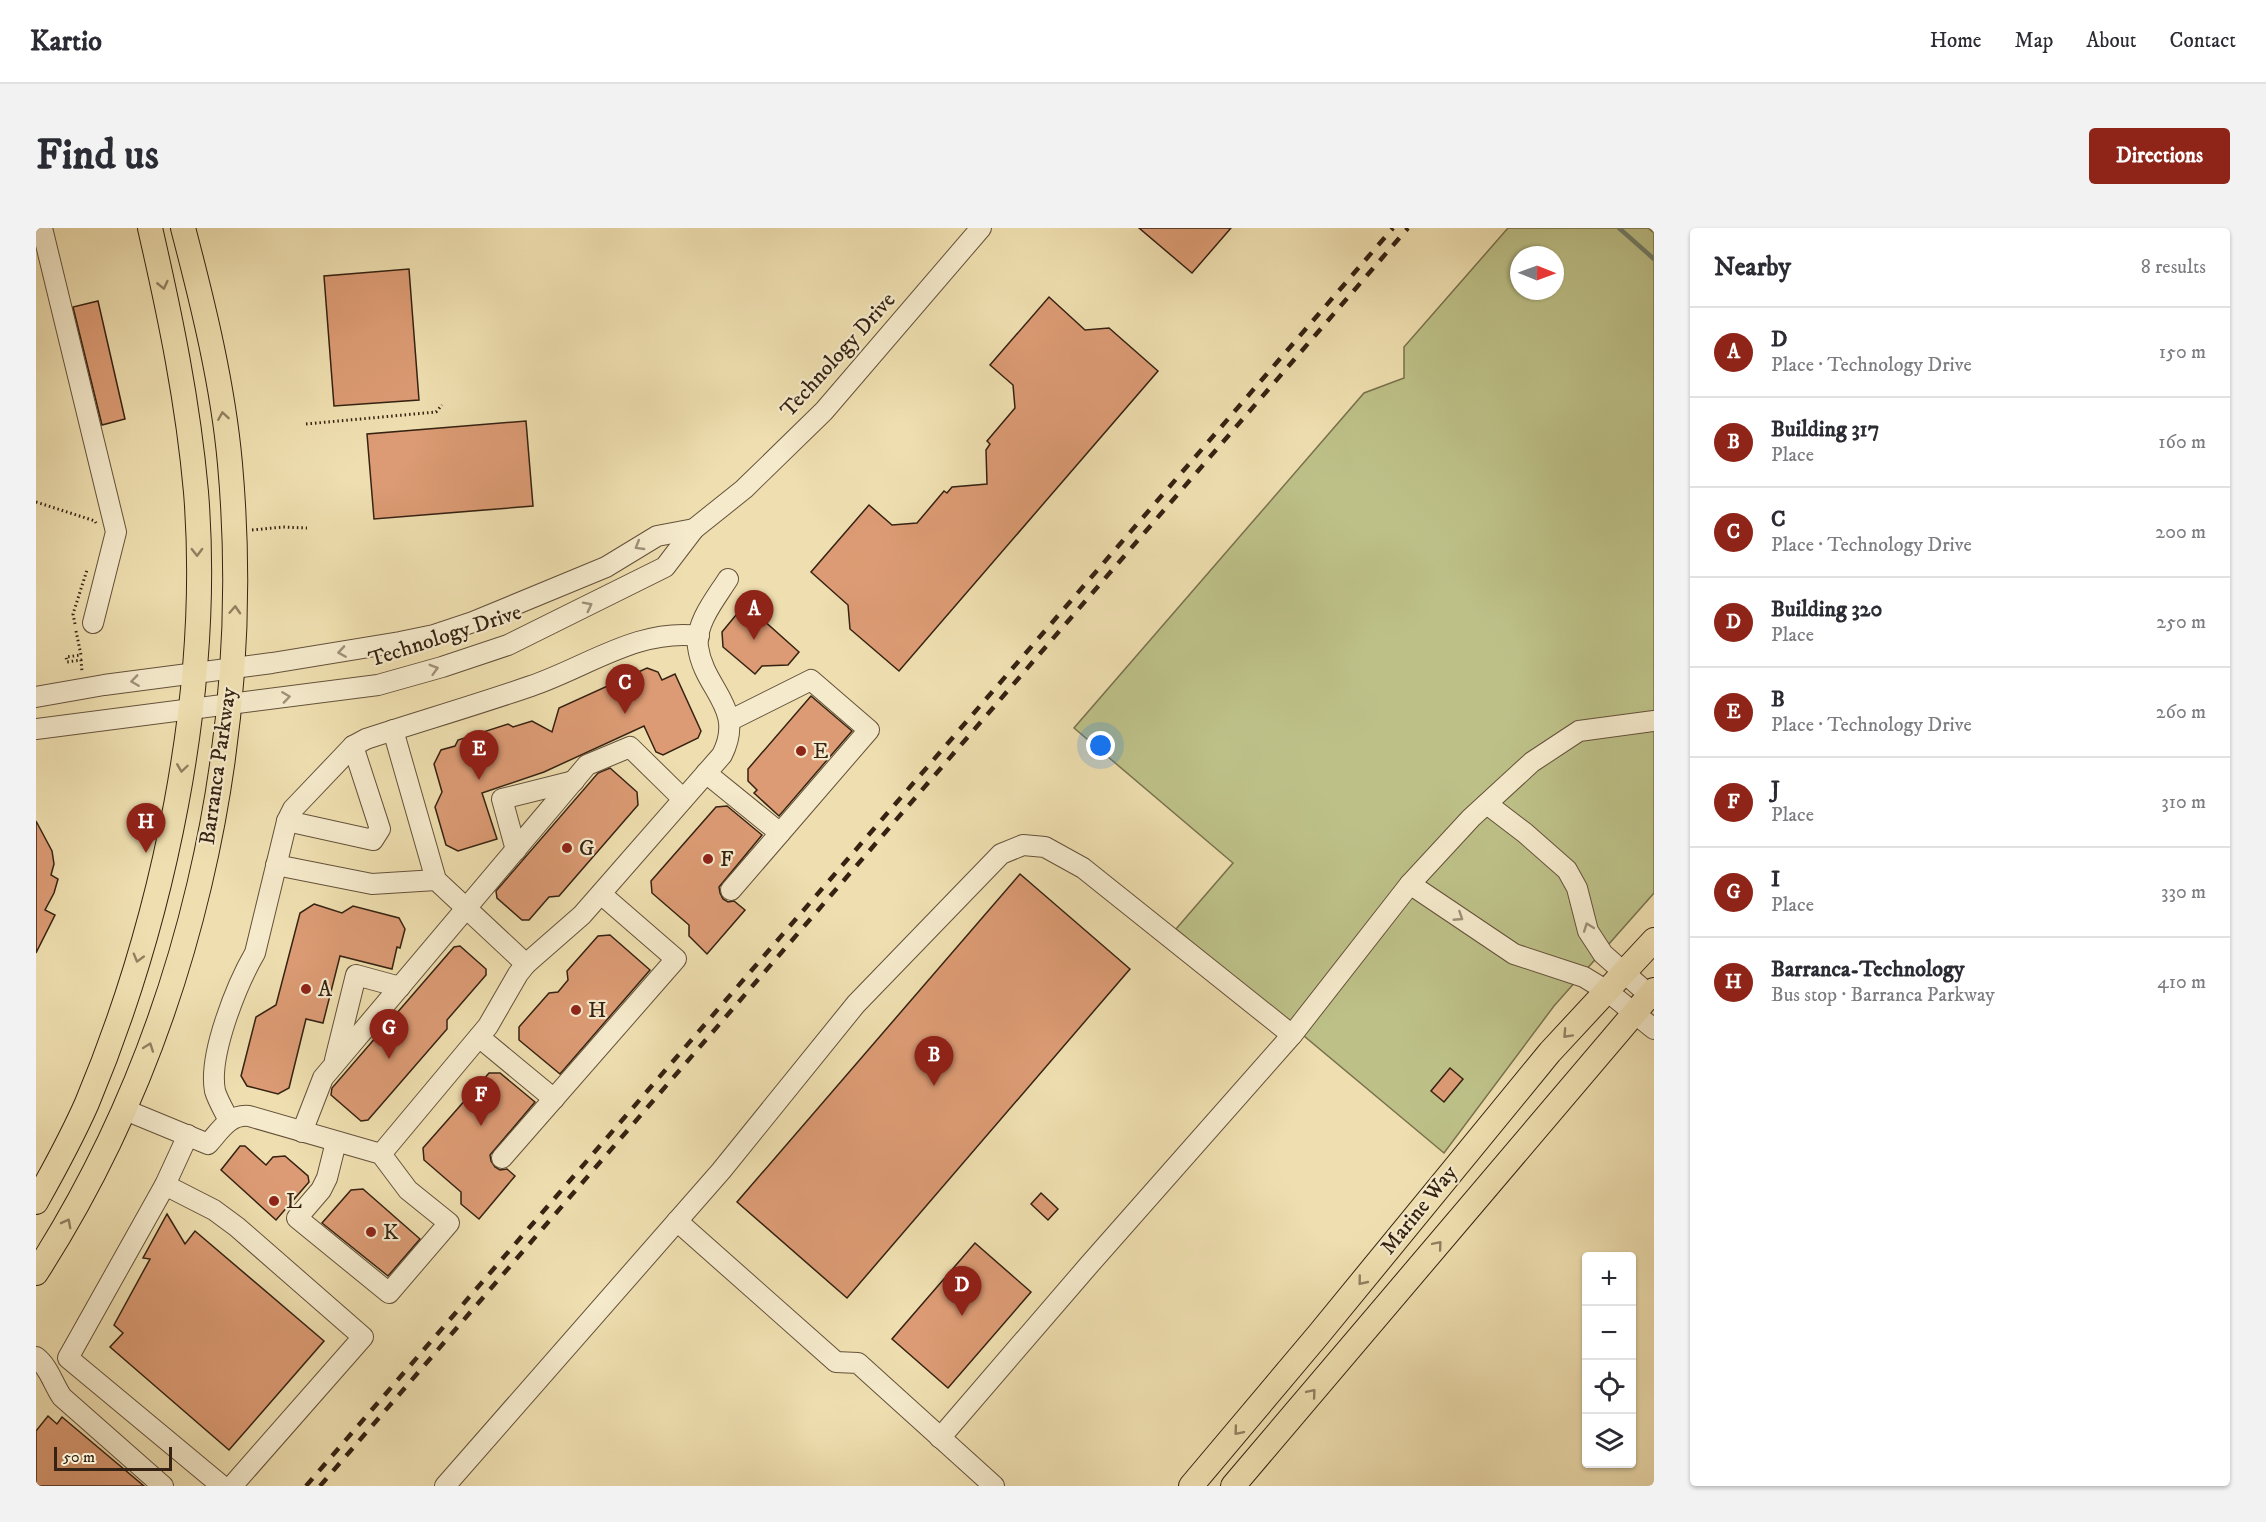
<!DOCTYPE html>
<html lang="en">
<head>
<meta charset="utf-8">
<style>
	:root { --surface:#fff; --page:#f2f2f3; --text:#2b2b33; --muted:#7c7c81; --line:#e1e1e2; --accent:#8f2418 }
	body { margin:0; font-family:"IM FELL DW Pica",serif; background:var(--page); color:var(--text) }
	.controls { position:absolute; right:18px; bottom:18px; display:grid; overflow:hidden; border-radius:6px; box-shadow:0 2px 4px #0004 }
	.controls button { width:54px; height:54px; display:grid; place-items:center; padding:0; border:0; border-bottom:2px solid var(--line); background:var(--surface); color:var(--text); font:30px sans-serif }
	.compass { position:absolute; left:1474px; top:18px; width:54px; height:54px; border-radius:50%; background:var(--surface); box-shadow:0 2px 4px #0004; rotate:91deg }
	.scale { position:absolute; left:18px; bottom:15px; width:118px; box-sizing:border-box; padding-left:6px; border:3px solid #352212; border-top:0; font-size:16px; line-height:21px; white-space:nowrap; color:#352212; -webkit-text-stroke:4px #f5eacc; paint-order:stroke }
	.you { position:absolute; left:1065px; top:518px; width:21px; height:21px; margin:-15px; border:4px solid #fff; border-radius:50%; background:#1a73e8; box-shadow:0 0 0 9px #1a73e833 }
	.badge { display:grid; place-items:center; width:39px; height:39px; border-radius:50%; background:var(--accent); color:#fff; font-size:20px; font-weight:700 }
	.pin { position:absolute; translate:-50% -50px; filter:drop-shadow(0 2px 3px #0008) }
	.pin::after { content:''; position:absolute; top:32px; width:21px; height:18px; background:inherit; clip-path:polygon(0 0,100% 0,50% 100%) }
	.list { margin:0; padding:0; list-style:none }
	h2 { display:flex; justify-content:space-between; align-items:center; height:78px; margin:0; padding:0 24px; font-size:26px }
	h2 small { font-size:20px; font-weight:400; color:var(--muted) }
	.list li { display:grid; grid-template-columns:39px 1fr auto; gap:18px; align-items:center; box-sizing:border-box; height:90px; padding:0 24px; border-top:2px solid var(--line) }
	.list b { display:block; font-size:22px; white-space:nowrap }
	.list p { margin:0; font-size:20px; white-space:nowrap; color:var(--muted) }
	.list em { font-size:20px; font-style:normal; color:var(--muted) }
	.icon { flex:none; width:33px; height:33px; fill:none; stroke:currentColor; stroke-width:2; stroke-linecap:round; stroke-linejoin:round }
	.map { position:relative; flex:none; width:1618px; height:1258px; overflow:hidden; border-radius:6px }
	header { display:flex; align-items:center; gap:36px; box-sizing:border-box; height:84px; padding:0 30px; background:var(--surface); border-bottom:2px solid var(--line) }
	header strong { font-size:28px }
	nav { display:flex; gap:33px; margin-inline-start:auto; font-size:21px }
	.intro { display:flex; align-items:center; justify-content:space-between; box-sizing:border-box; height:144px; padding:0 36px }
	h1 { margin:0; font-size:42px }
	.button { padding:15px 27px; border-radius:6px; background:var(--accent); color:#fff; font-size:21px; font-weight:700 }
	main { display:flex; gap:36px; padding:0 36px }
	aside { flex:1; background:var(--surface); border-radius:6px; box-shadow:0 2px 4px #0004 }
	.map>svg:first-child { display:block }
</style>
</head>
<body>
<header>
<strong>Kartio</strong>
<nav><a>Home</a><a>Map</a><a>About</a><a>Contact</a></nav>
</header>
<div class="intro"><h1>Find us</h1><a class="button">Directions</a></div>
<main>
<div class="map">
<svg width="1618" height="1258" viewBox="0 0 1618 1258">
	<rect width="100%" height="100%" fill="#efdfb0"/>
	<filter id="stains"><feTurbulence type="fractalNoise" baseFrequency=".00333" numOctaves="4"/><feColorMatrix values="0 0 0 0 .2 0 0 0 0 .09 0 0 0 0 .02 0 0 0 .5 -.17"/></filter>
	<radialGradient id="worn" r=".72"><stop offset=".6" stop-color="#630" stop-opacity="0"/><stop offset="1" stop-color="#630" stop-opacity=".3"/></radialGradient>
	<path fill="#bdc188" stroke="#79724d" stroke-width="1.5" fill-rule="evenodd" d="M1472,0H1612L1618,5V665L1518,778L1408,925L1140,701L1197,635L1038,500L1328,165L1368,150V119ZM1483,27H1519V63H1483Z"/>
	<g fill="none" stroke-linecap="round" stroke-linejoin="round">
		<polyline stroke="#727f6a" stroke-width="4.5" points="1583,0 1618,31"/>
	</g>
	<g fill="#dc9b74" stroke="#352212" stroke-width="1.5">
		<polygon points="1103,0 1195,0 1156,45"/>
		<polygon points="373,41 383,172 298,178 288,48"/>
		<polygon points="1013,69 1049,102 1073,100 1122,143 863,443 814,401 812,377 775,344 833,277 856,297 881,295 908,263 911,265 916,259 951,256 950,222 954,216 951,213 979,180 977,157 954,137"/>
		<polygon points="62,73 89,191 66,197 37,79"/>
		<polygon points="490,193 497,278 338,291 331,206"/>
		<polygon points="709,376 763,424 752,437 726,438 719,446 687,419 686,404"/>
		<polygon points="611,440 622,444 626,452 639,446 665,503 662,510 627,527 620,524 608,498 508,544 446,565 461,611 422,623 410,617 399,579 406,564 398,536 405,522 419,518 422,512 472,496 477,499 496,493 516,504 523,480"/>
		<polygon points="775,468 816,503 743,588 718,565 721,562 712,553 712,541"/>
		<polygon points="574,540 601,564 602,577 523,668 513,669 493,692 486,692 461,670 460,663 562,545"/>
		<polygon points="691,578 726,607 683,659 684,665 687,671 692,674 698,673 709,682 671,726 653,708 653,697 616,665 615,653 680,579"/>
		<polygon points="0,593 16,623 18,636 15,647 22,651 18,665 9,682 19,687 0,725"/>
		<polygon points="984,646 1094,741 811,1070 701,974"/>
		<polygon points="278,676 306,685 317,678 363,690 369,701 364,720 361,719 356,741 304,728 287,795 270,791 253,860 242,866 211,858 205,848 220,789 240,777 264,685"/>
		<polygon points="574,707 614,742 524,846 483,812 483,799 513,765 522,764 532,752 531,743 562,708"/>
		<polygon points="424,718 450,741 450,747 411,792 411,801 332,892 325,893 295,867 296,860 418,719"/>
		<polygon points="1414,840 1427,851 1408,874 1395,863"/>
		<polygon points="453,845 464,845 499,874 454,927 455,933 459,939 464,942 471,941 479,948 443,991 425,976 425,964 388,932 387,920"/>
		<polygon points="204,918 209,918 230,937 237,929 249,928 272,948 273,954 240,992 185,942"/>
		<polygon points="327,961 384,1011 352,1048 286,995 315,962"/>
		<polygon points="1005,965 1022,981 1012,992 995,976"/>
		<polygon points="131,986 149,1016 159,1003 288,1113 193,1222 74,1119 87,1105 78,1097 114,1031 107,1030"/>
		<polygon points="939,1015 995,1064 912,1160 856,1111"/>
		<polygon points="12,1188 21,1196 26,1189 108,1258 0,1258 0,1203"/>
	</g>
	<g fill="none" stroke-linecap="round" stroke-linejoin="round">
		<defs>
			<g id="minor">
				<polyline points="6,0 80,304 57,395"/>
				<polyline points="0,469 68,457 236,435 364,414 398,407 437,394 570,339 621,308 658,301"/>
				<polyline points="695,492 775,452 833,502 695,662"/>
				<polyline points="0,501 342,457 406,439 472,417 629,339 658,301 708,261 788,183 945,0"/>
				<polyline points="357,502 400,652 490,736"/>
				<polyline points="670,545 744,605"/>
				<polyline points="1451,576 1489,605 1531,642 1541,660 1552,703 1567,726 1618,771"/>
				<polyline points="251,593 337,612 344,601 317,518"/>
				<polyline points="480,622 466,571 538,553"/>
				<polyline points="240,637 336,656 400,652"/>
				<polyline points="1374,656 1478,726 1548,749 1571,763 1618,801"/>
				<polyline points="443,809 518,871"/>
				<polyline points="299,832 320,747 364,759"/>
				<path d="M87,881L172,916C184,903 193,886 213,888L345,926L372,962L413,995L353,1065L261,990L285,962L291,950L300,914"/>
				<path d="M193,893C189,884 182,873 179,863C172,827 201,756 219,725L251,593L257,581L317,518L330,511C385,493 440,477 495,458C551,439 602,400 663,408"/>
				<polyline points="266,904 287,850 551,537 594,519 647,571"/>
				<polyline points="152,907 129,957 32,1130 186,1258"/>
				<path d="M345,926L452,798L482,746L490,736L546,687L686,527C710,480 668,462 662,419C659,395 680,370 692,351"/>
				<polyline points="466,930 640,731 565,666"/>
				<polyline points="129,957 178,982 201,999 327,1109 196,1258"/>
				<polyline points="641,993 800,1134 822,1135 958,1258"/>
				<path d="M0,1129C13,1139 17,1156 26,1169L127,1258"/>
				<polyline points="904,1210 1053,1037 1256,807 1374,656 1435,590 1496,534 1543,503 1618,493"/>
				<polyline points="409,1258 685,943 820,776 965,626 987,617 1009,619 1047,640 1256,807"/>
			</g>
			<g id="major">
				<path d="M0,974C18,942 36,909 51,875C128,691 176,463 160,264C152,174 134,87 114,0"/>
				<path d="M0,1045C152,809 219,515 194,236C187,157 167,76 147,0"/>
				<polyline points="1155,1258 1283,1106 1514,824 1618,712"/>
				<polyline points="1197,1258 1618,762"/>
			</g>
		</defs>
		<use href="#minor" stroke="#64513a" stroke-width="22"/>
		<use href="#major" stroke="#352212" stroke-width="26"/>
		<g stroke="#352212" stroke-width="3" stroke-dasharray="1.5 3" stroke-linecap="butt">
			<polyline points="270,196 400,184 406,177"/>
			<polyline points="0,274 59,293 60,295"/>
			<polyline points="216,302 247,299 271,300"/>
			<polyline points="39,396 37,386 51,342"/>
			<polyline points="40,403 45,427 30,429 31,434 45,432 46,444"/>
		</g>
		<use href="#minor" stroke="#f5eacc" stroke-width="20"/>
		<use href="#major" stroke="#efdfb0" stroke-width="24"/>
		<g stroke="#352212" stroke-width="4.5" stroke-dasharray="10 10" stroke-linecap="butt">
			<polyline points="270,1258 1357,0"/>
			<polyline points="284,1258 1372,0"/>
		</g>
	</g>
	<defs><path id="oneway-chevron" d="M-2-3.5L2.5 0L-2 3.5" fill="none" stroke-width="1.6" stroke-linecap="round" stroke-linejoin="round" transform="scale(1.5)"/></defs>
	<g stroke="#928061">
		<use href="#oneway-chevron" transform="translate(127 57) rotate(77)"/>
		<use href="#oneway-chevron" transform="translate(187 188) rotate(-99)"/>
		<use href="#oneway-chevron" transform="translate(161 324) rotate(89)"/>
		<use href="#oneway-chevron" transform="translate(199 382) rotate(-87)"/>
		<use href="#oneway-chevron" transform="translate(146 540) rotate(98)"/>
		<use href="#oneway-chevron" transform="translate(102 730) rotate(106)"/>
		<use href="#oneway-chevron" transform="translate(1531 806) rotate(133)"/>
		<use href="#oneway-chevron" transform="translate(113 819) rotate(-70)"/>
		<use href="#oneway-chevron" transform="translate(31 995) rotate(-62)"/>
		<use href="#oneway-chevron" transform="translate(1402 1017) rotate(-50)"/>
		<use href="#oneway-chevron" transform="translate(1326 1053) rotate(129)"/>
		<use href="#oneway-chevron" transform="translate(1276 1165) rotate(-50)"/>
		<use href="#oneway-chevron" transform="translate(1202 1203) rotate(130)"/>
	</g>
	<g stroke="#9f9078">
		<use href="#oneway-chevron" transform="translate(603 318) rotate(149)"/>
		<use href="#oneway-chevron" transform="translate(552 378) rotate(-27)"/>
		<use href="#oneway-chevron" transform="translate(306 424) rotate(171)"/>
		<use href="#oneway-chevron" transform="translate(398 441) rotate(-16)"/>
		<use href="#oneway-chevron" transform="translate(99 453) rotate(172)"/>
		<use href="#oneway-chevron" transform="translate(250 469) rotate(-8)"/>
		<use href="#oneway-chevron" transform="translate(1423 689) rotate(33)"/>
		<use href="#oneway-chevron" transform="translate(1552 699) rotate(-110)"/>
	</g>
	<g fill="#8f2418" stroke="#f5eacc" stroke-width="2">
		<circle cx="765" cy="523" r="6"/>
		<circle cx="531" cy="620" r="6"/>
		<circle cx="672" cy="631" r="6"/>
		<circle cx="270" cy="761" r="6"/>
		<circle cx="540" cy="782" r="6"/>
		<circle cx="238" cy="973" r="6"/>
		<circle cx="335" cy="1004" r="6"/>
	</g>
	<g text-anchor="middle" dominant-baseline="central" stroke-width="4.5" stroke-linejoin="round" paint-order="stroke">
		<g font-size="22" fill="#352212" stroke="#f5eacc">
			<text transform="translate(802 127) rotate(-48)">Technology Drive</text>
			<text transform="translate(409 408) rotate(-18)">Technology Drive</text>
			<text transform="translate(182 538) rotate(-82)">Barranca Parkway</text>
			<text transform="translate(1383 982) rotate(-51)">Marine Way</text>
		</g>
		<g font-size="22" fill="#352212" stroke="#f5eacc" text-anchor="start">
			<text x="777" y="523">E</text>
			<text x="543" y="620">G</text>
			<text x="684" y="631">F</text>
			<text x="282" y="761">A</text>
			<text x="552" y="782">H</text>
			<text x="250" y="973">L</text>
			<text x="347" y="1004">K</text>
		</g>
	</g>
	<rect width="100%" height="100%" filter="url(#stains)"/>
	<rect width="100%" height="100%" fill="url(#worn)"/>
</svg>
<div class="controls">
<button>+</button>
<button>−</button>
<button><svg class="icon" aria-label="locate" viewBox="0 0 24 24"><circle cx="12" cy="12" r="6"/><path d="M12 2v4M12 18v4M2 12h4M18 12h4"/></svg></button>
<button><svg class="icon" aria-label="layers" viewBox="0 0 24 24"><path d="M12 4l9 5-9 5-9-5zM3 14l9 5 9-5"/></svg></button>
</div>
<svg class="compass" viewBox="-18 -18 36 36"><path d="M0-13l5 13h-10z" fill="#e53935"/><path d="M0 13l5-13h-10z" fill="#7c7c81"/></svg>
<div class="scale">50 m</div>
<div class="you"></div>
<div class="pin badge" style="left:718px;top:412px">A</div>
<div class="pin badge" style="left:898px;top:858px">B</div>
<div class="pin badge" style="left:589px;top:486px">C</div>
<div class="pin badge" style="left:926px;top:1088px">D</div>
<div class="pin badge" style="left:443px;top:552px">E</div>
<div class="pin badge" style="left:445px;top:898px">F</div>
<div class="pin badge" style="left:353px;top:831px">G</div>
<div class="pin badge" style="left:110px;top:625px">H</div>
</div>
<aside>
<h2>Nearby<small>8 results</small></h2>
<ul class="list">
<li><span class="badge">A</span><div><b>D</b><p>Place · Technology Drive</p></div><em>150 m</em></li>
<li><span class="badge">B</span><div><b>Building 317</b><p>Place</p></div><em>160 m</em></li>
<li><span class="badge">C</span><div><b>C</b><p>Place · Technology Drive</p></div><em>200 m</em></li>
<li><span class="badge">D</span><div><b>Building 320</b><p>Place</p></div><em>250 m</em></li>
<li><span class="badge">E</span><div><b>B</b><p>Place · Technology Drive</p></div><em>260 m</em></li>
<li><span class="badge">F</span><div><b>J</b><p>Place</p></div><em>310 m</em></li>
<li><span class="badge">G</span><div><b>I</b><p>Place</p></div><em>330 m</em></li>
<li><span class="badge">H</span><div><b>Barranca-Technology</b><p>Bus stop · Barranca Parkway</p></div><em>410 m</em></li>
</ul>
</aside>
</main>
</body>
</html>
